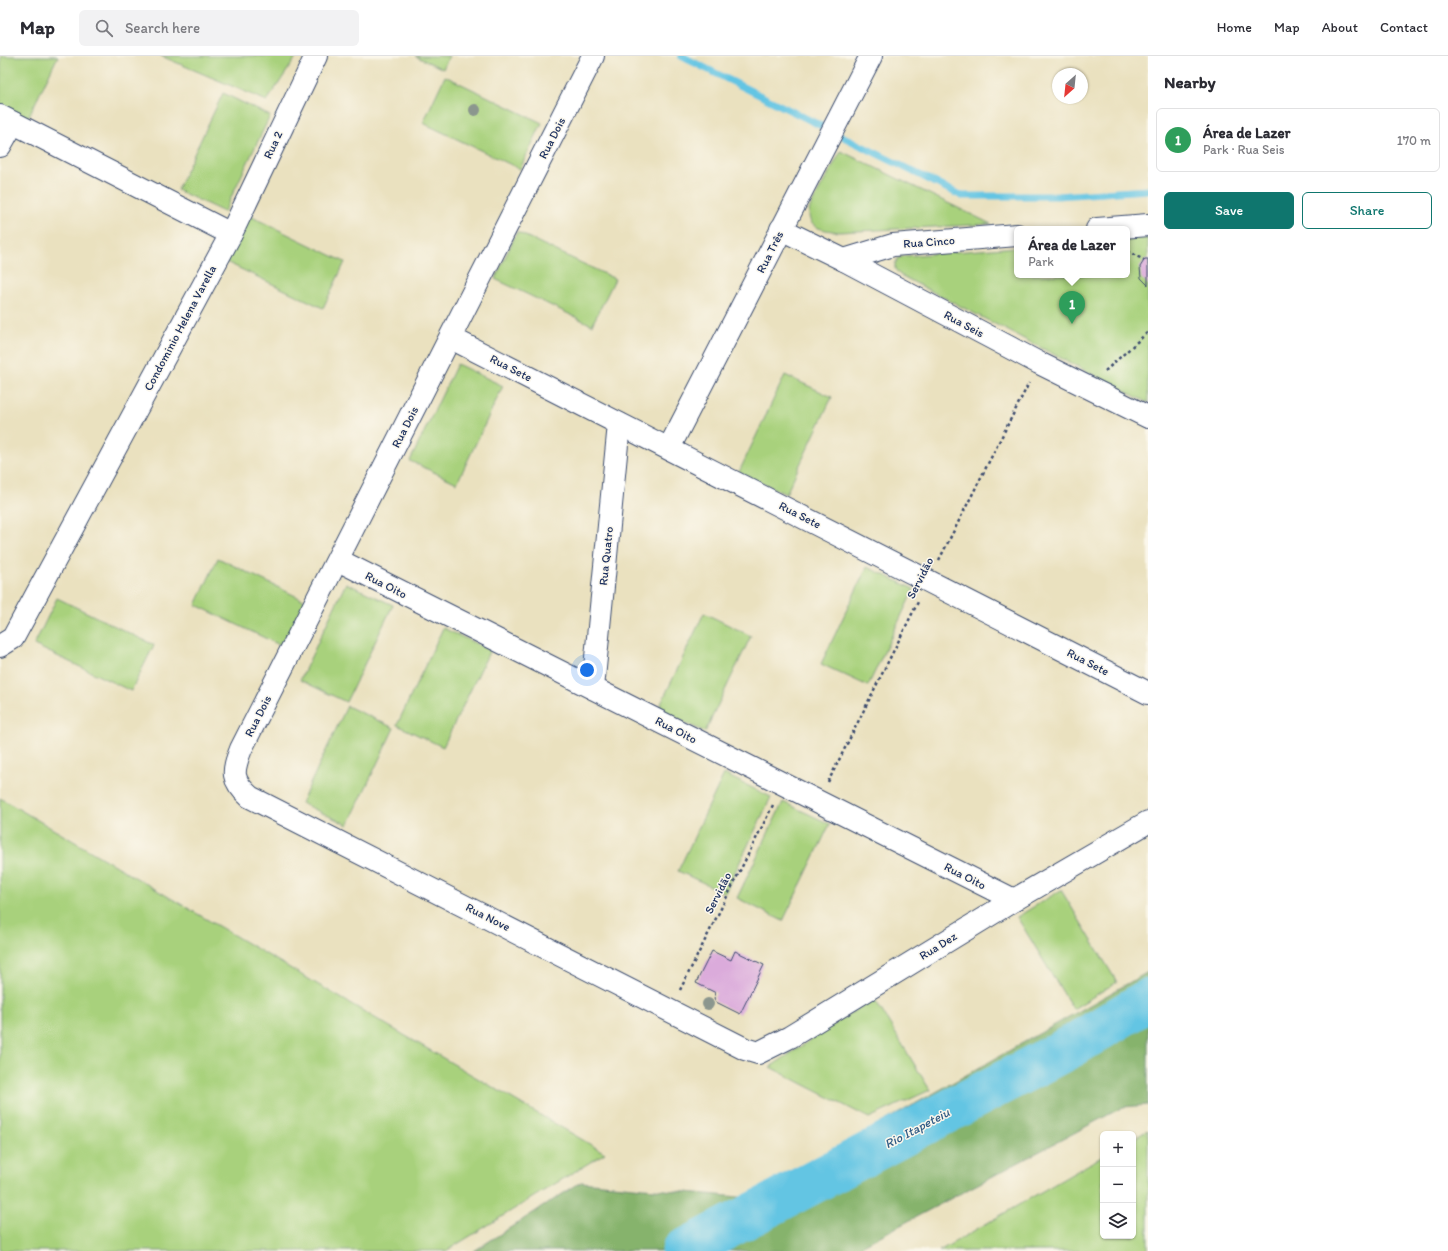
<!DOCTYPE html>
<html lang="en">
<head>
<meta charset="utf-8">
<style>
	:root { --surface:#fff; --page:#f2f2f3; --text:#2b2b33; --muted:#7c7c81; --line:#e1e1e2; --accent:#0f766e }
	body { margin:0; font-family:Itim,sans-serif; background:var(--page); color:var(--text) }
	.controls { position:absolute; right:12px; bottom:12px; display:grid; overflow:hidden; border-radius:6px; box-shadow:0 1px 3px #0004 }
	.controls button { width:36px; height:36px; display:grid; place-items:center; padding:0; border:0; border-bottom:1px solid var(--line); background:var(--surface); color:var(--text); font:20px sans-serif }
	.compass { position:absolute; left:1052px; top:12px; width:36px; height:36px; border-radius:50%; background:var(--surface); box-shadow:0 1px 3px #0004; rotate:207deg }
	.you { position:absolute; left:587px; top:614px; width:14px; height:14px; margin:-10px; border:3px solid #fff; border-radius:50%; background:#1a73e8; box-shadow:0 0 0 6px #1a73e833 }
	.badge { display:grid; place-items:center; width:26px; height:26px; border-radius:50%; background:var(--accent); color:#fff; font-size:13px; font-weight:700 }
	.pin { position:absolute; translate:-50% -33px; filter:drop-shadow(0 1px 2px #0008) }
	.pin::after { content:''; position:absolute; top:21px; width:14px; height:12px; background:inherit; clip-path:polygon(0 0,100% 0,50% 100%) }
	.popup { position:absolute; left:1014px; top:170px; width:116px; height:52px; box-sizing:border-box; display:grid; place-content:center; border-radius:6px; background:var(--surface); filter:drop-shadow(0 1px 3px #0005); font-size:13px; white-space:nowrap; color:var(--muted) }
	.popup b { font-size:15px; color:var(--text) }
	.popup::after { content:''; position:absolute; left:50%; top:100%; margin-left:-8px; border:8px solid transparent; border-top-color:var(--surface) }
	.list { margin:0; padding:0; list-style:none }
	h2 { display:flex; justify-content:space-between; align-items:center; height:52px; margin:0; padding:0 16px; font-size:17px }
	h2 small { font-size:13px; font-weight:400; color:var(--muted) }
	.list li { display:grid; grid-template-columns:26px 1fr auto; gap:12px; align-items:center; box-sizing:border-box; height:64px; margin:0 8px 8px; padding:0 8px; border:1px solid var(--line); border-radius:6px }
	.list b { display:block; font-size:15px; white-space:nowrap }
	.list p { margin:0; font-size:13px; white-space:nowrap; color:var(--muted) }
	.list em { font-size:13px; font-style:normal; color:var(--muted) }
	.actions { display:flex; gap:8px; padding:12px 16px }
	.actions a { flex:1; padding:9px 0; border:1px solid var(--accent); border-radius:6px; text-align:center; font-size:14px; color:var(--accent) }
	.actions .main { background:var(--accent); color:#fff }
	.icon { flex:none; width:22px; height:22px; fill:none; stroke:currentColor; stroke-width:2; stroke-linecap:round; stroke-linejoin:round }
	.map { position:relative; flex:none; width:1148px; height:1195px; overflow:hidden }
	header { display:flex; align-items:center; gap:24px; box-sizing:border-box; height:56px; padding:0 20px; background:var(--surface); border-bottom:1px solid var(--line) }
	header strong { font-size:19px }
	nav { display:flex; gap:22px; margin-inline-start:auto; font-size:14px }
	.search { width:280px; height:36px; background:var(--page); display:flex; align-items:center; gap:10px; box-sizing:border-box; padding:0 14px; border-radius:6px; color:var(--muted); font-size:15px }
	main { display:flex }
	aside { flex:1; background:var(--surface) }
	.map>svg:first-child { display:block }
</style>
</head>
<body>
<header>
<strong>Map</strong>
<div class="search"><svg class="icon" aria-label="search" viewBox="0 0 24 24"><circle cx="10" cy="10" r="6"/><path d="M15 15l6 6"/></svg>Search here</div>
<nav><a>Home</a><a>Map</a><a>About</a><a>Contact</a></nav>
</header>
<main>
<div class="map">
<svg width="1148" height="1195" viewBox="0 0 1148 1195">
	<rect width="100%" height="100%" fill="#fbf7ec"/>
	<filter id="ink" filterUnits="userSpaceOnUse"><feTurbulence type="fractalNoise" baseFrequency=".025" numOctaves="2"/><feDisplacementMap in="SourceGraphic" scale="8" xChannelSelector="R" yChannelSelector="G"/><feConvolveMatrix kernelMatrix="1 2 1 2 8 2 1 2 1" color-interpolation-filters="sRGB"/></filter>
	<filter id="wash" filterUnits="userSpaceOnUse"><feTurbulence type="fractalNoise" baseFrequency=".012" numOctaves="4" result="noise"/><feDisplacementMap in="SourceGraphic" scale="16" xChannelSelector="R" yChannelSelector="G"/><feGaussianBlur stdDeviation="0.9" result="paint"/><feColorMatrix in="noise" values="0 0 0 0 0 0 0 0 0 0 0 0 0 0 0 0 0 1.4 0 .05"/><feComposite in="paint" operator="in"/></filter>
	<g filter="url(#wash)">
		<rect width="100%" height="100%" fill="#eae1bf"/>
		<g fill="#a8d17c" stroke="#62806d">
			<polygon points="1,0 58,0 27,64 0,51"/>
			<polygon points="161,0 297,0 267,45"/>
			<polygon points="415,0 449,0 443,13"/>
			<polygon points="445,20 542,67 520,113 423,67"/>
			<polygon points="223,37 270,60 224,156 177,134"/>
			<path d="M841,95L991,168L838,176C821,173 805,173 810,151Z"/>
			<polygon points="248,159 345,206 323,252 226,206"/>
			<polygon points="517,176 615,223 592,269 495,223"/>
			<polygon points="1148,182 1148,347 900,219 895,213 895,208 898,202 905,200 1017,191 1017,219 1127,219 1127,183"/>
			<polygon points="457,308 503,330 457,427 410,405"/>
			<polygon points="785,319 832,341 786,438 739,416"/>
			<polygon points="218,502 314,549 292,595 196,549"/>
			<polygon points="867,511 914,533 868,630 821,608"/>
			<polygon points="346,527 393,549 346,646 300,624"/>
			<polygon points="57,542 154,589 131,635 34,589"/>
			<polygon points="704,557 751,580 705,676 658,654"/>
			<polygon points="443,572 490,594 443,691 397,669"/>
			<polygon points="347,650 394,672 348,769 301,747"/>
			<polygon points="724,718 771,741 725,837 678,815"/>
			<polygon points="0,742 605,1097 446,1195 0,1195"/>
			<polygon points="783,746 830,768 783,865 737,842"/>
			<polygon points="1061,834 1117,926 1073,953 1017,861"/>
			<polygon points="874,942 930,1034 869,1062 770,1011"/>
			<polygon points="1148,1074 1148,1195 939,1195 1103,1100 1103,1180 1133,1180 1133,1083"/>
		</g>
		<polygon fill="#86b36c" stroke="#507165" points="1148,916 1148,1049 1123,1051 852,1195 474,1195 581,1126 749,1142"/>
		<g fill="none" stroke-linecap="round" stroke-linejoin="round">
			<polyline stroke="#64c5e3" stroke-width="7" points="681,0 962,140 1057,140 1148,134"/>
			<polyline stroke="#64c5e3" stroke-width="43" points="683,1195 1074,989 1148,944"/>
		</g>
		<g id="blocks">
			<g fill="#dbabdb">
				<polygon points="1145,203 1148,203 1148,229 1141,222 1140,211"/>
				<polygon points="712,895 731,904 735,895 764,909 740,958 716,946 714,942 716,937 696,927"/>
			</g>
		</g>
	</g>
	<g filter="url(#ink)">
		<use href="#blocks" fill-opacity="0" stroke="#3a4a6d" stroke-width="1"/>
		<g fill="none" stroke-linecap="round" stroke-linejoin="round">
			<defs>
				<g id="minor">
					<path d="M593,0L241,693C232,716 231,724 250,741L745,993L758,997L790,981L1014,844L1148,766"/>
					<polyline points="0,60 231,178"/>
					<polyline points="0,90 13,67"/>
					<polyline points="781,173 844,204 1039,307 1148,361"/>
					<polyline points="1097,173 1148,169"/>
					<polyline points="844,204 893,189 1017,179"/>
					<polyline points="451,282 1148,637"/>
					<polyline points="669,392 871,0"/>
					<polyline points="338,504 1014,844"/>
					<polyline points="0,590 13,582 231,178 316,0"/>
					<polyline points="593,632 619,368"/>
				</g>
			</defs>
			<use href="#minor" stroke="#3a4a6d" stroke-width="24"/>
			<g stroke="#3a4a6d" stroke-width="2.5" stroke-dasharray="3 3" stroke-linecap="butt">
				<polyline points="1127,195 1144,204"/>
				<polyline points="1105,315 1148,276"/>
				<polyline points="939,504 1029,327"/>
				<polyline points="828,726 918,546"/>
				<polyline points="680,934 773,749"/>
			</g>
			<use href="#minor" stroke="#fff" stroke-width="22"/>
		</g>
		<g fill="#8b968e">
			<circle cx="475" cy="54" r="6"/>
			<circle cx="708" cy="948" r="6"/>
		</g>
	</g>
	<g text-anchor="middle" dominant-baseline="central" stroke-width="3" stroke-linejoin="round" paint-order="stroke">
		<g font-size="12" fill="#1b2f5e" stroke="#fbf7ec">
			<text transform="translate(552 82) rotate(-63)">Rua Dois</text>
			<text transform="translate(273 89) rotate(-65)">Rua 2</text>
			<text transform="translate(929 186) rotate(-4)">Rua Cinco</text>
			<text transform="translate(770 196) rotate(-63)">Rua Três</text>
			<text transform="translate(964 268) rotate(28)">Rua Seis</text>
			<text transform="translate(180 272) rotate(-62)">Condominio Helena Varella</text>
			<text transform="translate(511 312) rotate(27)">Rua Sete</text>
			<text transform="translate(405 371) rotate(-63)">Rua Dois</text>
			<text transform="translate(800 459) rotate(27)">Rua Sete</text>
			<text transform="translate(606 500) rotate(-84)">Rua Quatro</text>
			<text transform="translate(920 522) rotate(-63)">Servidão</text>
			<text transform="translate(386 529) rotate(27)">Rua Oito</text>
			<text transform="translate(1088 606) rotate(27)">Rua Sete</text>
			<text transform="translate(258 660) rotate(-63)">Rua Dois</text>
			<text transform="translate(676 674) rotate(27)">Rua Oito</text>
			<text transform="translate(965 820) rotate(27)">Rua Oito</text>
			<text transform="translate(718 837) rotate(-63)">Servidão</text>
			<text transform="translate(488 861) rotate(27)">Rua Nove</text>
			<text transform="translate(938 890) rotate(-32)">Rua Dez</text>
		</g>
		<g font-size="13" font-style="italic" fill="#315c86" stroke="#fbf7ec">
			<text transform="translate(917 1072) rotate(-28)">Rio Itapeteiu</text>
		</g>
	</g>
</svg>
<div class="controls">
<button>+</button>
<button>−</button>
<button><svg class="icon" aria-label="layers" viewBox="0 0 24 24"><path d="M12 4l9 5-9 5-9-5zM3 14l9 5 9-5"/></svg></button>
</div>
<svg class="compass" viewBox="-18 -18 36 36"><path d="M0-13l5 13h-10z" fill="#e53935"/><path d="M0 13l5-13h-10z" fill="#7c7c81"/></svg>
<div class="you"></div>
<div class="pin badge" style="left:1072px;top:268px;background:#2e9e5b">1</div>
<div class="popup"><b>Área de Lazer</b>Park</div>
</div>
<aside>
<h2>Nearby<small></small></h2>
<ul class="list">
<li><span class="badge" style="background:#2e9e5b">1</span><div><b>Área de Lazer</b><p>Park · Rua Seis</p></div><em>170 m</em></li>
</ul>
<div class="actions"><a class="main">Save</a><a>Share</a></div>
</aside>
</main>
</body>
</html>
